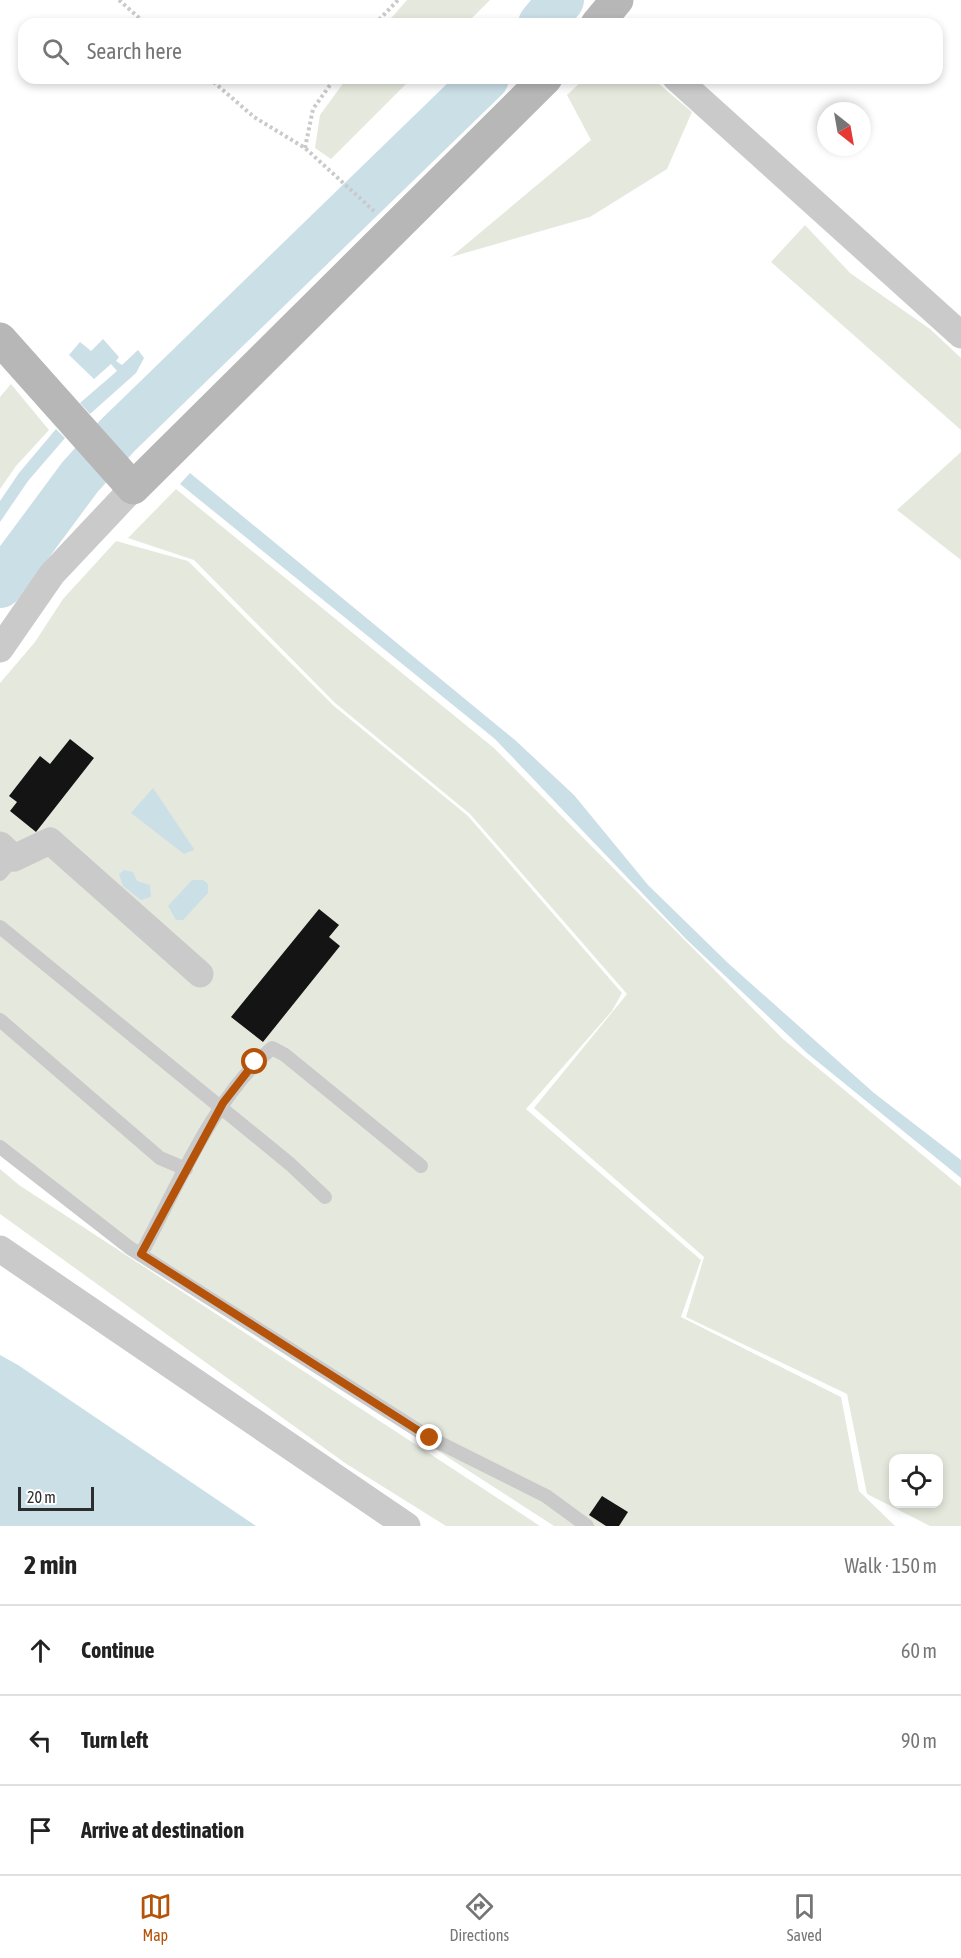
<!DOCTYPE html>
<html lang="en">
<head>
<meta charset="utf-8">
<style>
	:root { --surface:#fff; --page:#f2f2f2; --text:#222; --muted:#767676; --line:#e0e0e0; --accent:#b45309 }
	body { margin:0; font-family:"Asap Condensed",sans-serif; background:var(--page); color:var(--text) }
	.controls { position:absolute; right:18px; bottom:18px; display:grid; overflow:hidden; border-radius:12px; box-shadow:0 3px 9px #0003 }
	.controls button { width:54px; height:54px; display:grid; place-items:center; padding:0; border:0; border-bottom:2px solid var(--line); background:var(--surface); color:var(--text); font:30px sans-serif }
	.compass { position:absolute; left:817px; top:102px; width:54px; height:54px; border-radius:50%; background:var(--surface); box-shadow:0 3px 9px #0003; rotate:149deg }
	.scale { position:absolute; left:18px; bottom:15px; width:76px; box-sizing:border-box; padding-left:6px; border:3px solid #2d2d2d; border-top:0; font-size:16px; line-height:21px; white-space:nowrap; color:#2d2d2d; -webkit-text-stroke:4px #fff; paint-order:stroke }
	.stop { position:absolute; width:18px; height:18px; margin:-14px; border:4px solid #b45309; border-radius:50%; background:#fff }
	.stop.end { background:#b45309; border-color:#fff; box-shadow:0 2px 6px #0008 }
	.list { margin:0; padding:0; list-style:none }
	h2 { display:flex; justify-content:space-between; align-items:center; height:78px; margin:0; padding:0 24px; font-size:26px }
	h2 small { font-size:20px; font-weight:400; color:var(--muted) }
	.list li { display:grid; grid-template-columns:39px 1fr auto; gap:18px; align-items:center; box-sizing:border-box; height:90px; padding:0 24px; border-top:2px solid var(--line) }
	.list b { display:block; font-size:22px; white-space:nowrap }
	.list em { font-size:20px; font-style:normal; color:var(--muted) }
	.icon { flex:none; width:33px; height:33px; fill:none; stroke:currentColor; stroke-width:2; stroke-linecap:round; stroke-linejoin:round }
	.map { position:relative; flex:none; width:961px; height:1526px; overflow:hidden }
	.search { position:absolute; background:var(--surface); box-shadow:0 3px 9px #0003; left:18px; right:18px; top:18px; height:66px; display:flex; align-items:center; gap:15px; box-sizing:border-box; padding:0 21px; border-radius:18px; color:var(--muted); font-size:22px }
	.sheet { height:348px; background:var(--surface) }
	nav { display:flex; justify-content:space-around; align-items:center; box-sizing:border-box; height:84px; border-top:2px solid var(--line); background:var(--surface); font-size:16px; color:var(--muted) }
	nav a { display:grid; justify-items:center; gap:3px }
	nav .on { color:var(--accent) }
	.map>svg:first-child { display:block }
</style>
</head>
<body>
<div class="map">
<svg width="961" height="1526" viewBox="0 0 961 1526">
	<rect width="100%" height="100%" fill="#fff"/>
	<g fill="#e5e9dd" fill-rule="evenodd">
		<polygon points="407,0 490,0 466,24 386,24"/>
		<polygon points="347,78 412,78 331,159 315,148 320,115"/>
		<polygon points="585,78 652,78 692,112 667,169 590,217 451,257 591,140 567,95"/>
		<polygon points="805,225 850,273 930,329 961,358 961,430 771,262"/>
		<polygon points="11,384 49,430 16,466 0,489 0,397"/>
		<polygon points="961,452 961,560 897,510"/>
		<path d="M176,489L494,748L783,1039L961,1187V1526H930L867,1494L847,1394L686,1317L704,1257L534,1108L627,994L470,814L335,703L194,560L128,538ZM894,1458H938V1504H894Z"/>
		<polygon points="116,541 188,561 334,706 468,816 622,993 612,1011 526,1109 701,1260 681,1317 841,1397 859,1491 895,1526 554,1526 133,1254 0,1152 0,683 35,642 63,599"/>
		<polygon points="0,1169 19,1185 540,1526 446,1526 345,1463 0,1214"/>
	</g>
	<g fill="#cbdfe7">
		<polygon points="103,339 119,357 116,361 122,365 138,350 144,358 136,373 90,414 80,403 117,371 111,364 94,379 69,355 80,342 91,351"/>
		<polygon points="56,429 65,438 28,481 0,522 0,501 19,473"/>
		<polygon points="190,473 515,740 574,795 648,885 729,964 874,1093 961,1160 961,1178 807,1053 686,939 495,739 180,484"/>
		<polygon points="153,788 194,849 194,850 184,854 131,813"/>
		<polygon points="124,870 133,872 137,881 150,885 151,897 141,900 123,886 119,874"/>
		<polygon points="192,880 203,880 208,884 208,893 183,920 176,920 168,906"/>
		<polygon points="0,1355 18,1365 256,1526 0,1526"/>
	</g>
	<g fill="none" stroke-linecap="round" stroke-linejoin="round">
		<g stroke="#cbdfe7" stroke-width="46">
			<polyline points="541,24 561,0"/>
			<polyline points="0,585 80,477 117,436 486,78"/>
		</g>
	</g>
	<g fill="#141414">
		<polygon points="70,739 94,758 36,832 10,811 17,802 9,796 40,756 50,764"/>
		<polygon points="319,909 339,925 329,937 340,946 263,1042 231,1017"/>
		<polygon points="602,1496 628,1512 619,1526 606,1526 589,1515"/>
	</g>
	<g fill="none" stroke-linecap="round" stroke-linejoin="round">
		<g stroke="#cacaca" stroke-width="4" stroke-dasharray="3 3" stroke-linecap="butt">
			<polyline points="119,0 146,24"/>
			<polyline points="375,24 398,0"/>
			<polyline points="209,78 254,117 305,148 374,211"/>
			<polyline points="305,148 313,109 335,78"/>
		</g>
		<g stroke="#cacaca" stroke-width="14">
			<polyline points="0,874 14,858"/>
			<polyline points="0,927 290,1164 325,1197"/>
			<polyline points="0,1020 160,1158 186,1169"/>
			<polyline points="0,1147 130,1248 430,1438 546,1496 587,1526"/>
			<path d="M141,1254C178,1186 212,1099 272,1048L285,1055L421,1166"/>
		</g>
		<g stroke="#cacaca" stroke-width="27">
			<polyline points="676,78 961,335"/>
			<polyline points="0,649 52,574 133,488"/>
			<polyline points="0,845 14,858 50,841 200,974"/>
			<polyline points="0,1249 407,1526"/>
		</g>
		<g stroke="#b7b7b7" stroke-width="33">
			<polyline points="597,24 617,0"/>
			<polyline points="0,339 133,488 546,78"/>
		</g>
	</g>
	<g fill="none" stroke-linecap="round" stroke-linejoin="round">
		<polyline stroke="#b45309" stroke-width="8" points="255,1062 223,1103 141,1254 430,1438"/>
	</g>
</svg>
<div class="controls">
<button><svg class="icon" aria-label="locate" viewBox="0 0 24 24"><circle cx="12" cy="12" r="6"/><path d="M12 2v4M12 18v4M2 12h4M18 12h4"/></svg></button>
</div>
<svg class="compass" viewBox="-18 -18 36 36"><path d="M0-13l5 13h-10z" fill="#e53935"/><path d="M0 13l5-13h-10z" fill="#767676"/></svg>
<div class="scale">20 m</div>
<div class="stop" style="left:255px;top:1062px"></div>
<div class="stop end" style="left:430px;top:1438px"></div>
<div class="search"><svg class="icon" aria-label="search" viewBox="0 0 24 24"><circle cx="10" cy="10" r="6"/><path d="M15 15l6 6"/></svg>Search here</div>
</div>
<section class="sheet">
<h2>2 min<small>Walk · 150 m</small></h2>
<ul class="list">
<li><svg class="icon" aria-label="ahead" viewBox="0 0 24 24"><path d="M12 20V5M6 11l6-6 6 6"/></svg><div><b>Continue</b></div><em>60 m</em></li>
<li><svg class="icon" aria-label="left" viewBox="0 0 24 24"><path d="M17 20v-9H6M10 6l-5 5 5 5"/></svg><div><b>Turn left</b></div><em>90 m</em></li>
<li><svg class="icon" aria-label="arrive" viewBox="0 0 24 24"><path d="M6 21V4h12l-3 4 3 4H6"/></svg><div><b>Arrive at destination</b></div></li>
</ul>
</section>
<nav>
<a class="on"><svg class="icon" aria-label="map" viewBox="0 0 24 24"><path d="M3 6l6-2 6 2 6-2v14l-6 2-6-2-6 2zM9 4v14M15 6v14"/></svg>Map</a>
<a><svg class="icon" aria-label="directions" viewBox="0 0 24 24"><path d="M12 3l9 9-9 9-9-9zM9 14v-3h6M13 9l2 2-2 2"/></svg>Directions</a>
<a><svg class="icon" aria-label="saved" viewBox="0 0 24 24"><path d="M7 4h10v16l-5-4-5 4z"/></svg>Saved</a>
</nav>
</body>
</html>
